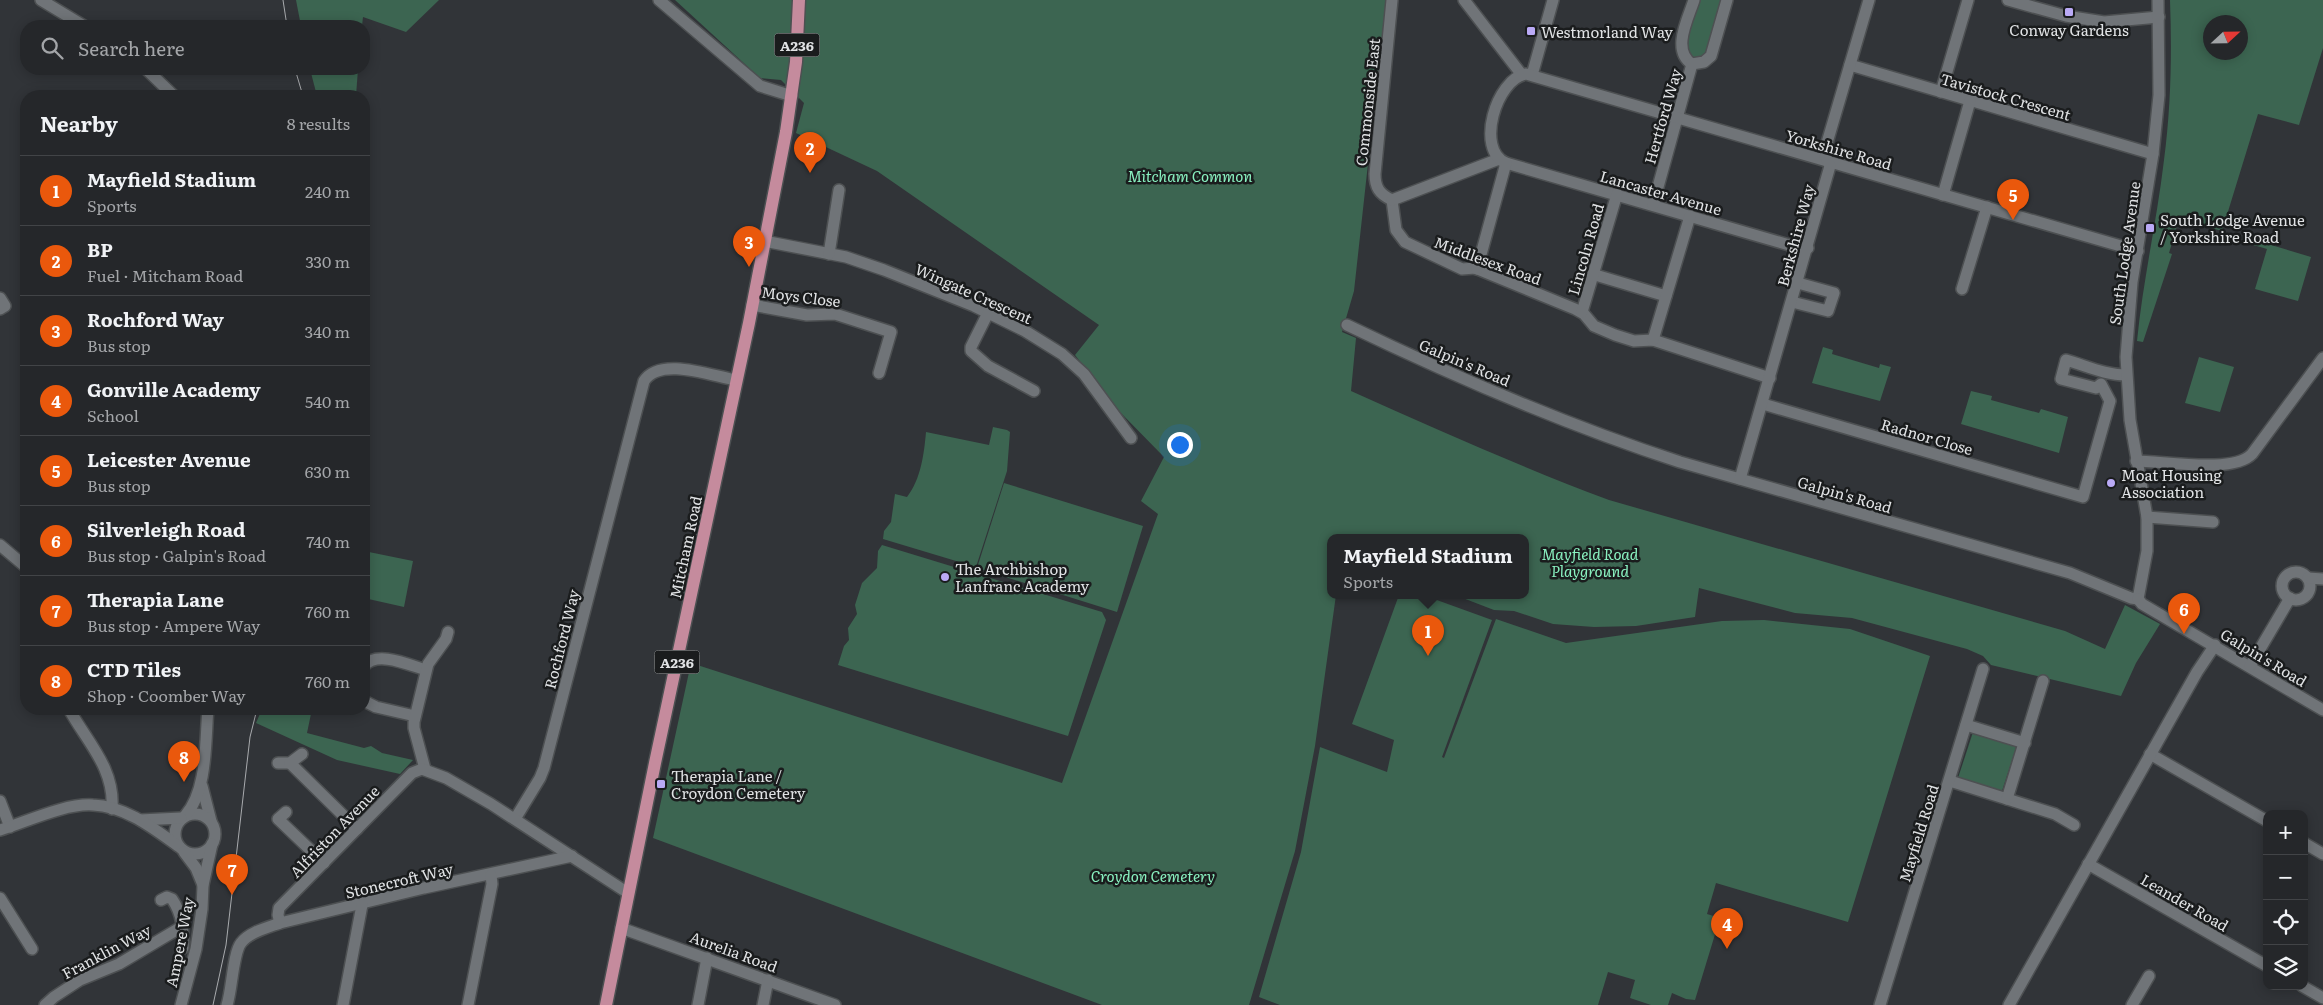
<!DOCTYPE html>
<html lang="en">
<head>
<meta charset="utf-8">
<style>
	:root { --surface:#25272a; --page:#313336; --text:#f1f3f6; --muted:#a3a5a8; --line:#424447; --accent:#ea580c }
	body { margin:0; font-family:Literata,serif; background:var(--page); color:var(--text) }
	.controls { position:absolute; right:15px; bottom:15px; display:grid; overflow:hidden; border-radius:10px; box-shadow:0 2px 12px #0003 }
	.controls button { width:45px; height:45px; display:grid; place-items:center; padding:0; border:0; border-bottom:1px solid var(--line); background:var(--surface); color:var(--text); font:25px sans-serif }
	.compass { position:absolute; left:2203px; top:15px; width:45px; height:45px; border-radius:50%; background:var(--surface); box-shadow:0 2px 12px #0003; rotate:68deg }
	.you { position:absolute; left:1179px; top:444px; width:18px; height:18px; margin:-12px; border:4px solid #fff; border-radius:50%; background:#1a73e8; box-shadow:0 0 0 8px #1a73e833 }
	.badge { display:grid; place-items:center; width:32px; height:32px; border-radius:50%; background:var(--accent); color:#fff; font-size:16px; font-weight:700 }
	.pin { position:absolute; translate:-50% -41px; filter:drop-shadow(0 1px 2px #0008) }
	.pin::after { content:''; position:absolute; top:26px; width:18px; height:15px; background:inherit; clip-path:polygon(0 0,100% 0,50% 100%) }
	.popup { position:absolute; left:1327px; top:534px; width:202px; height:65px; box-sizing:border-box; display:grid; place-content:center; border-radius:10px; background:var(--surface); filter:drop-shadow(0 1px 4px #0005); font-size:16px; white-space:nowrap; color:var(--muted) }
	.popup b { font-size:19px; color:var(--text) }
	.popup::after { content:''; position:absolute; left:50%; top:100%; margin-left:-10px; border:10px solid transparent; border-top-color:var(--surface) }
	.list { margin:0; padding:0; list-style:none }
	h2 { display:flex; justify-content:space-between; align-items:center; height:65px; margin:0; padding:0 20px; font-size:21px }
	h2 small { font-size:16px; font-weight:400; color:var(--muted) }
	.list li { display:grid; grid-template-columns:32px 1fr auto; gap:15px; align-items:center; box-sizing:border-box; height:70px; padding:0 20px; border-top:1px solid var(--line) }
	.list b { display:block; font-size:19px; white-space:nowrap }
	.list p { margin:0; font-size:16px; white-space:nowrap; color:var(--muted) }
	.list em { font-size:16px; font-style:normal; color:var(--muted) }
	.icon { flex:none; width:28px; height:28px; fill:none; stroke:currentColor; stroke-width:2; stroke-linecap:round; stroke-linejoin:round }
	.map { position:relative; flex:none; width:2323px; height:1005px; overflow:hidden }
	.search { position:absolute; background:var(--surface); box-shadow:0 2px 12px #0003; left:20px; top:20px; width:350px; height:55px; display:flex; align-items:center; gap:12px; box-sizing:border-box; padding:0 18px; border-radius:20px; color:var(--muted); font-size:19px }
	.panel { position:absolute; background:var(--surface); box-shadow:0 2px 12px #0003; left:20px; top:90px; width:350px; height:625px; border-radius:20px }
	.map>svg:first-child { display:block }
</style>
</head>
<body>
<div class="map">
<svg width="2323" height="1005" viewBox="0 0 2323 1005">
	<rect width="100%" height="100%" fill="#313438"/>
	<g fill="#3c6551" fill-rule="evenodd">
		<polygon points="296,0 439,0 406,32 363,17 362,26 301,26"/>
		<path d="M675,0H1386L1354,291L1342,332L1356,338L1351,391C1436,429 1521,467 1609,500L2065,631L2105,649L2125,605L2160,624L2136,663L2121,696L1991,665L1983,656L1967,649L1852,618L1795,613L1699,588L1695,617L1636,626L1594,627L1553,624L1514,611L1494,610L1455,595H1526V537H1330V595H1336L1315,746L1295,851L1249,1005H1102L653,838L691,663L1062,783L1158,514L1141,501L1164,457L1117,409L1075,355L1099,325L877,171L796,133L804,103L781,80L760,78Z"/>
		<polygon points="1697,0 1723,0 1709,51 1704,58 1691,58 1684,46"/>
		<path d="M2170,0H2323V48L2299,125L2258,114L2222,231L2179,219L2169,253L2172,254L2143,342L2137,341C2143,280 2157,220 2164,160C2171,107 2172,53 2170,0ZM2210,22H2240V52H2210Z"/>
		<polygon points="310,69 358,69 356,96 317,96"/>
		<polygon points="2251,239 2311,257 2298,301 2255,289 2267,249 2250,244"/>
		<polygon points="1823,347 1833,350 1832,354 1879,368 1880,364 1891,367 1880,401 1812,383"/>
		<polygon points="2199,357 2234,367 2220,412 2185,403"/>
		<polygon points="1971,391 1992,396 1991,400 2039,413 2041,409 2068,417 2059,453 1961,424"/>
		<path d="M993,427L1007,430L1010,432L1007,471L976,567L883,539L884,531L891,522L895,494L907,497C921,479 924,454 926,432L989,445Z"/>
		<polygon points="1004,483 1143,526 1117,612 977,568"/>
		<polygon points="882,545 1102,612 1106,620 1068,736 838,665 844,646 849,640 848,628 857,614 855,605 862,583 877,568 878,551"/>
		<polygon points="364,551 413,561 404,607 364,598"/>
		<polygon points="1399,595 1423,595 1492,620 1442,757 1444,758 1496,619 1566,643 1722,621 1764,620 1850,629 1930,656 1848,922 1716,883 1707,914 1720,918 1695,1000 1686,999 1672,993 1668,1005 1651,1005 1630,998 1635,980 1608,972 1598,1005 1280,1005 1259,997 1301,852 1320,747 1387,772 1394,740 1352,724"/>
		<polygon points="262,709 312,709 307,733 364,748 371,746 382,753 413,760 400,774 337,760 256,723"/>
		<polygon points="1973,732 2017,745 2002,791 1958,778"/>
	</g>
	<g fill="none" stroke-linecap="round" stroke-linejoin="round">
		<defs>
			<g id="minor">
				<polyline points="41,0 84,26"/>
				<polyline points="659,0 760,86 792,96"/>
				<polyline points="1464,0 1522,75"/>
				<polyline points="2008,0 2066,16 2104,22 2159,17"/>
				<path d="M1692,64C1671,50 1688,19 1694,0"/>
				<polyline points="1850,65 2153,154"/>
				<polyline points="146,69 174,96"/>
				<polyline points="1532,75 1553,0"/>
				<polyline points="1941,92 1968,0"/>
				<polyline points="1506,163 1796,247 1808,248"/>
				<polyline points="1943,195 1970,101"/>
				<polyline points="1392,200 1396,230 1405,242 1462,269 1475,268 1575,309 1584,314 1594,326 1615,335 1634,341 1653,340 1770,378"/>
				<path d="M1392,200C1379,194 1375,187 1375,174L1392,0"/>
				<polyline points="1392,200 1499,159"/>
				<polyline points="1653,205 1692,64 1704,62 1711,56 1727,0"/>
				<polyline points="764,241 846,257 884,270 974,306 1025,331 1062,354 1084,374 1131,438"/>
				<polyline points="829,254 839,190"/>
				<path d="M1477,269L1506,163C1475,150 1496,79 1526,74L2138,251"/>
				<polyline points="1592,274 1666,296"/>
				<polyline points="1962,289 1987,207"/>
				<polyline points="0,298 5,306 0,309"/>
				<polyline points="1792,302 1828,311 1834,293 1798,283"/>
				<polyline points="752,305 807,315 835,314 891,332 879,373"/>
				<polyline points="1582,312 1617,194"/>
				<polyline points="988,313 971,347 971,351 988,366 1034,391"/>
				<path d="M1347,325C1455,377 1566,425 1680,462L2070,573L2131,598L2138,599"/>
				<polyline points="1653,340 1690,216"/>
				<path d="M1763,404L2083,497L2110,401L2101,384L2096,388L2061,379L2066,360C2087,366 2105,375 2126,375"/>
				<path d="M2136,461C2164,461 2233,474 2252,454L2323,358"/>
				<polyline points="1740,479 1830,166 1824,153 1869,0"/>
				<polyline points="2147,517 2213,522"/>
				<polyline points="0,545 26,567"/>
				<circle cx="2296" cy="586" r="14"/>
				<polyline points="2308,578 2323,579"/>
				<polyline points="2138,599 2147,551 2147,517 2130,420 2126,357 2132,282 2153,154 2159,95 2158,0"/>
				<polyline points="2138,599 2142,604 2323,710"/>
				<path d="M364,666C377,650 409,665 426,670"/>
				<polyline points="2250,666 2290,598"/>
				<polyline points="364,701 376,707 415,716"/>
				<path d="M69,709C87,742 115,768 112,809"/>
				<polyline points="1966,725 2025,743"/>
				<polyline points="2150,754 2267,821"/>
				<polyline points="278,763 290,763 302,754"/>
				<polyline points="290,763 357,829"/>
				<polyline points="425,769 414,728 414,722 428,664 446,639 448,632"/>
				<polyline points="1950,781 2055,814 2074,825"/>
				<polyline points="202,786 211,821"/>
				<polyline points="2007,799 2043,681"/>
				<polyline points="0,801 10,827"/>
				<polyline points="286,812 278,819 324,863"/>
				<circle cx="195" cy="834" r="20"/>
				<path d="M185,816C208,790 205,741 208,709"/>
				<path d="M515,819L540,778L544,768L644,381C660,356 712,376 736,380"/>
				<polyline points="140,820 181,818"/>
				<path d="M0,830C26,822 66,803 93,805C125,806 153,828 178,846"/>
				<polyline points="2304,843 2323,854"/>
				<polyline points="184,852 196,868 203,885"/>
				<polyline points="2088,864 2267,966"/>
				<polyline points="0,898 32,949"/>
				<path d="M161,900L167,897L172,899C183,915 183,929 183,948"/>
				<polyline points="280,923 278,915 279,908 412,773 422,769 446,778 491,804 628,893"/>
				<polyline points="621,928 835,1005"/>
				<polyline points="2302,986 2323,998"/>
				<polyline points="45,1005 54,997 80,980 119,964 183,926"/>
				<polyline points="181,1005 196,949 202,909 203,885 212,844"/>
				<path d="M227,1005C232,990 233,953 241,943C249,932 269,927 280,923L424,888L572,856"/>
				<polyline points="343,1005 362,905"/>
				<polyline points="468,1005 492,884 491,875"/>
				<polyline points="698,1005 707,958"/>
				<polyline points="763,1005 768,980"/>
				<polyline points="1880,1005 1983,669"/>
				<polyline points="2009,1005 2197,672 2215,645"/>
				<polyline points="2132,1005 2149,976"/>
			</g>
			<polyline id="major" points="606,1005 655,763 749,323 786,132 796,62 799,0"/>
		</defs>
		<use href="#minor" stroke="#4d5052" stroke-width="14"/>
		<use href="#major" stroke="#4d5052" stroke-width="15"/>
		<use href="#minor" stroke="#707478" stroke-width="11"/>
		<use href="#major" stroke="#c58b9d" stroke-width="12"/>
		<g stroke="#a9abae" stroke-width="1">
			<polyline points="283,0 287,26"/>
			<polyline points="295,69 303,96"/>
			<polyline points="213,1005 226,945 250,737 257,709"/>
		</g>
	</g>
	<g fill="#baaaf6" stroke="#1a1c1d" stroke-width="2">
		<rect x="2064" y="7" width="10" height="10" rx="2.5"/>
		<rect x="1526" y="26" width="10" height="10" rx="2.5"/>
		<rect x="2145" y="223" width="10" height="10" rx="2.5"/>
		<circle cx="2111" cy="483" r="5"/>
		<circle cx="945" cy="577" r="5"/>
		<rect x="656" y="779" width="10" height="10" rx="2.5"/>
	</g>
	<g text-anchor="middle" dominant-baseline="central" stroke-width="5" stroke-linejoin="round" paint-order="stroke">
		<g fill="#1a1c1d" stroke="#a5a7a9" stroke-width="1">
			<rect x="774.5" y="33.5" width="45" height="23" rx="4"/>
			<rect x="654.5" y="650.5" width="45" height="23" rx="4"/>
		</g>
		<g font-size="14" font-weight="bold" fill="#e1e3e5">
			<text x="797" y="45">A236</text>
			<text x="677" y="662">A236</text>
		</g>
		<g font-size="15" fill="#e1e3e5" stroke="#1a1c1d" text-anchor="start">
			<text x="2069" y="29" text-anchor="middle">Conway Gardens</text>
			<text x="1541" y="31">Westmorland Way</text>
			<text x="2160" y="219">South Lodge Avenue<tspan x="2160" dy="17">/ Yorkshire Road</tspan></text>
			<text x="2121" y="474">Moat Housing<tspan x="2121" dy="17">Association</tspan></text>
			<text x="955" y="568">The Archbishop<tspan x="955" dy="17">Lanfranc Academy</tspan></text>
			<text x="671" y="775">Therapia Lane /<tspan x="671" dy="17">Croydon Cemetery</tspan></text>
		</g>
		<g font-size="15" fill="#e1e3e5" stroke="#1a1c1d">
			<text transform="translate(2006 96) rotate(16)">Tavistock Crescent</text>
			<text transform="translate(1367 102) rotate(-84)">Commonside East</text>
			<text transform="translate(1662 116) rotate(-74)">Hertford Way</text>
			<text transform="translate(1839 149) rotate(16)">Yorkshire Road</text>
			<text transform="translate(1661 192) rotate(16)">Lancaster Avenue</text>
			<text transform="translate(1795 235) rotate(-75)">Berkshire Way</text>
			<text transform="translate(1585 249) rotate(-74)">Lincoln Road</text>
			<text transform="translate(2124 253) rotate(-82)">South Lodge Avenue</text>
			<text transform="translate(1488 260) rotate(20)">Middlesex Road</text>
			<text transform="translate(974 293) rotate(24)">Wingate Crescent</text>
			<text transform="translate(801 296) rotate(7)">Moys Close</text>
			<text transform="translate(1465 362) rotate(23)">Galpin's Road</text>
			<text transform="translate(1927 436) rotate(16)">Radnor Close</text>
			<text transform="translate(1845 494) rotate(16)">Galpin's Road</text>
			<text transform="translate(685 547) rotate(-78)">Mitcham Road</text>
			<text transform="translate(561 639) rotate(-76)">Rochford Way</text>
			<text transform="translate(2264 657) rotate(31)">Galpin's Road</text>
			<text transform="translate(334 831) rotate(-46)">Alfriston Avenue</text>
			<text transform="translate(1918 833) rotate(-73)">Mayfield Road</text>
			<text transform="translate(399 880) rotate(-13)">Stonecroft Way</text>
			<text transform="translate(2185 902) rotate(30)">Leander Road</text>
			<text transform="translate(179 942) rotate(-79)">Ampere Way</text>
			<text transform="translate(106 951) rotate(-28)">Franklin Way</text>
			<text transform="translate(734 951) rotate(20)">Aurelia Road</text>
		</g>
		<g font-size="15" font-style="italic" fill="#8af2c1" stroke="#1a1c1d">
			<text x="1190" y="175">Mitcham Common</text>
			<text x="1590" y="553">Mayfield Road<tspan x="1590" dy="17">Playground</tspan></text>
			<text x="1153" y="875">Croydon Cemetery</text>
		</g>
	</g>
</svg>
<div class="controls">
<button>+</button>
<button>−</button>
<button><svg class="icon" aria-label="locate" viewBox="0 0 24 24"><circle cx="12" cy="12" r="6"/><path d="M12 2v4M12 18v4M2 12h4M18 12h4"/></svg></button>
<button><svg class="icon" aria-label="layers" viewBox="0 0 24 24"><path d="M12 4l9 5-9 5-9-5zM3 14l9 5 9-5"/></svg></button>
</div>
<svg class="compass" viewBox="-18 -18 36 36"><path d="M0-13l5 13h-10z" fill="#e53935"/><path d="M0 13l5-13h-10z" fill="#a3a5a8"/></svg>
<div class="you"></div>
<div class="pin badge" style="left:1428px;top:656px">1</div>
<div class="popup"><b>Mayfield Stadium</b>Sports</div>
<div class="pin badge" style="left:810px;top:173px">2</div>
<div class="pin badge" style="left:749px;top:267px">3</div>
<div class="pin badge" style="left:1727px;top:949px">4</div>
<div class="pin badge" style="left:2013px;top:220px">5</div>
<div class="pin badge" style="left:2184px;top:634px">6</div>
<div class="pin badge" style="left:232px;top:895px">7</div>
<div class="pin badge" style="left:184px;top:782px">8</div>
<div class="search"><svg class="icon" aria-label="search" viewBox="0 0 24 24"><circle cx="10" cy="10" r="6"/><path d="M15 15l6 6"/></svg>Search here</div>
<section class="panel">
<h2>Nearby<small>8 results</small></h2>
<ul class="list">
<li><span class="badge">1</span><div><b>Mayfield Stadium</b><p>Sports</p></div><em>240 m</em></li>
<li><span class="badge">2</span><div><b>BP</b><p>Fuel · Mitcham Road</p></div><em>330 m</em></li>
<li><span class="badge">3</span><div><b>Rochford Way</b><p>Bus stop</p></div><em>340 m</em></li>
<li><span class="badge">4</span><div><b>Gonville Academy</b><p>School</p></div><em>540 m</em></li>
<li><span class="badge">5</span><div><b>Leicester Avenue</b><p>Bus stop</p></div><em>630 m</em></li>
<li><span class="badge">6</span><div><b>Silverleigh Road</b><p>Bus stop · Galpin's Road</p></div><em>740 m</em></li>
<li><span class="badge">7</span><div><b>Therapia Lane</b><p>Bus stop · Ampere Way</p></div><em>760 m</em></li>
<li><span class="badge">8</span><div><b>CTD Tiles</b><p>Shop · Coomber Way</p></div><em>760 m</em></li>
</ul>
</section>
</div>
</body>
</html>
